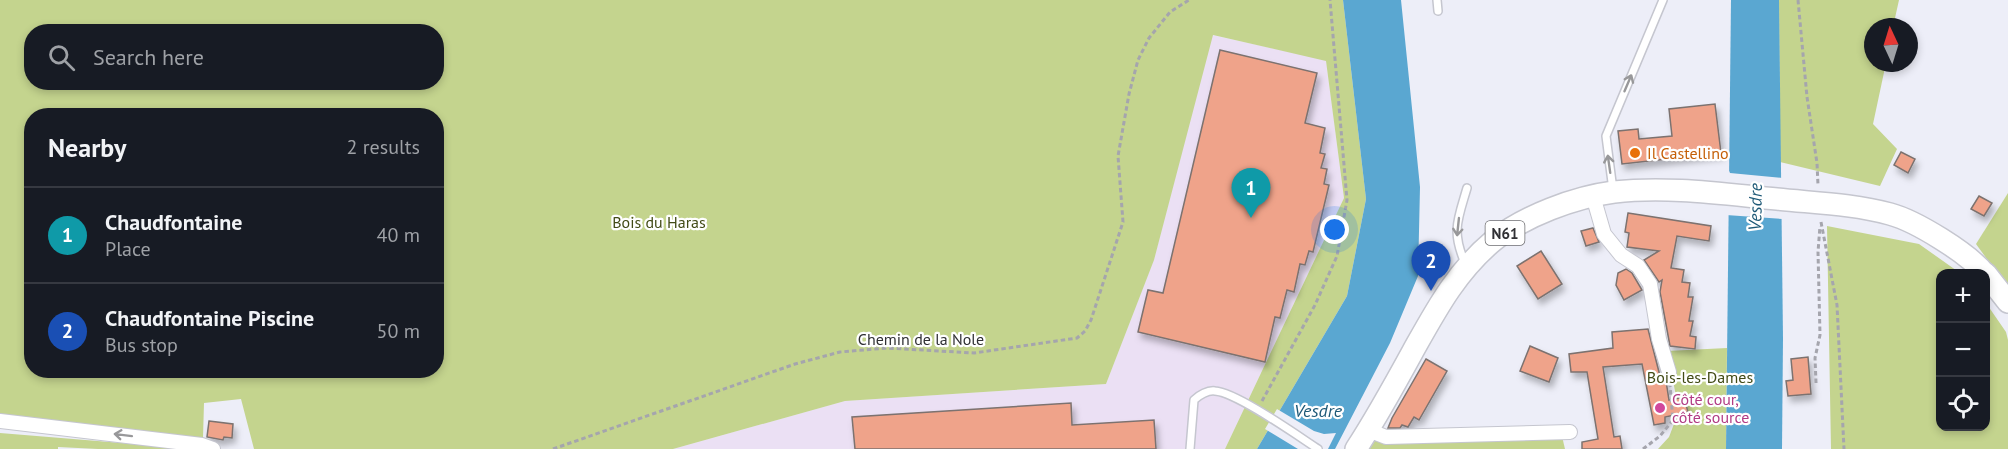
<!DOCTYPE html>
<html lang="en">
<head>
<meta charset="utf-8">
<style>
	:root { --surface:#171b24; --page:#242831; --text:#f1f3f6; --muted:#9ea1a6; --line:#363941; --accent:#db2777 }
	body { margin:0; font-family:"PT Sans",sans-serif; background:var(--page); color:var(--text) }
	.controls { position:absolute; right:18px; bottom:18px; display:grid; overflow:hidden; border-radius:12px; box-shadow:0 3px 9px #0003 }
	.controls button { width:54px; height:54px; display:grid; place-items:center; padding:0; border:0; border-bottom:2px solid var(--line); background:var(--surface); color:var(--text); font:30px sans-serif }
	.compass { position:absolute; left:1864px; top:18px; width:54px; height:54px; border-radius:50%; background:var(--surface); box-shadow:0 3px 9px #0003; rotate:356deg }
	.you { position:absolute; left:1335px; top:230px; width:21px; height:21px; margin:-15px; border:4px solid #fff; border-radius:50%; background:#1a73e8; box-shadow:0 0 0 9px #1a73e833 }
	.badge { display:grid; place-items:center; width:39px; height:39px; border-radius:50%; background:var(--accent); color:#fff; font-size:20px; font-weight:700 }
	.pin { position:absolute; translate:-50% -50px; filter:drop-shadow(0 2px 3px #0008) }
	.pin::after { content:''; position:absolute; top:32px; width:21px; height:18px; background:inherit; clip-path:polygon(0 0,100% 0,50% 100%) }
	.list { margin:0; padding:0; list-style:none }
	h2 { display:flex; justify-content:space-between; align-items:center; height:78px; margin:0; padding:0 24px; font-size:26px }
	h2 small { font-size:20px; font-weight:400; color:var(--muted) }
	.list li { display:grid; grid-template-columns:39px 1fr auto; gap:18px; align-items:center; box-sizing:border-box; height:96px; padding:0 24px; border-top:2px solid var(--line) }
	.list b { display:block; font-size:22px; white-space:nowrap }
	.list p { margin:0; font-size:20px; white-space:nowrap; color:var(--muted) }
	.list em { font-size:20px; font-style:normal; color:var(--muted) }
	.icon { flex:none; width:33px; height:33px; fill:none; stroke:currentColor; stroke-width:2; stroke-linecap:round; stroke-linejoin:round }
	.map { position:relative; flex:none; width:2008px; height:449px; overflow:hidden }
	.search { position:absolute; background:var(--surface); box-shadow:0 3px 9px #0003; left:24px; top:24px; width:420px; height:66px; display:flex; align-items:center; gap:15px; box-sizing:border-box; padding:0 21px; border-radius:24px; color:var(--muted); font-size:22px }
	.panel { position:absolute; background:var(--surface); box-shadow:0 3px 9px #0003; left:24px; top:108px; width:420px; height:270px; border-radius:24px }
	.map>svg:first-child { display:block }
</style>
</head>
<body>
<div class="map">
<svg width="2008" height="449" viewBox="0 0 2008 449">
	<defs>
		<filter id="shadow"><feDropShadow dx="3" dy="5.5" stdDeviation="3" flood-color="#0004"/></filter>
	</defs>
	<rect width="100%" height="100%" fill="#edeef8"/>
	<polygon fill="#ebe0f4" points="1212,35 1326,60 1344,198 1225,449 673,449 845,401 1106,384 1154,259"/>
	<g fill="#c4d48e" fill-rule="evenodd">
		<path d="M0,0H1343L1366,199L1347,296L1257,449H1225L1344,198L1326,61L1213,35L1154,260L1106,384L845,401L673,449H254L241,399L204,403L203,438L0,416ZM32,32H436V82H32ZM32,116H436V370H32Z"/>
		<polygon points="1779,0 1899,0 1893,27 1873,27 1873,63 1886,63 1873,124 1897,149 1880,186 1780,162"/>
		<polygon points="2008,193 2008,288 1976,244"/>
		<polygon points="1827,226 1919,244 1960,273 1940,274 1940,426 1986,426 1986,303 2006,332 2008,340 2008,449 1831,449"/>
		<polygon points="1727,348 1726,449 1658,449 1669,437 1679,411 1667,351"/>
		<polygon points="1561,432 1565,449 1369,449 1378,435"/>
		<polygon points="0,433 195,449 98,449 58,447 58,449 0,449"/>
	</g>
	<g fill="#5aa7d1">
		<polygon points="1343,0 1401,0 1420,187 1418,276 1390,343 1335,449 1257,449 1347,296 1366,199"/>
		<polygon points="1731,0 1779,0 1783,338 1782,449 1726,449"/>
	</g>
	<g fill="#edeef8">
		<polygon points="1727,166 1730,173 1783,178 1783,219 1726,215"/>
		<polygon points="1277,409 1314,431 1324,434 1336,433 1328,449 1298,449 1265,429"/>
	</g>
	<g fill="#efa38a" stroke="#7c726f" stroke-width="1.5" filter="url(#shadow)">
		<polygon points="1220,50 1317,73 1305,123 1325,128 1320,153 1325,154 1321,168 1327,169 1324,184 1329,185 1313,252 1309,251 1305,265 1300,264 1294,292 1287,290 1280,318 1275,317 1265,362 1138,332 1148,290 1163,293"/>
		<polygon points="1715,104 1721,153 1622,164 1618,131 1638,129 1639,139 1672,136 1669,109"/>
		<polygon points="1901,152 1915,159 1908,173 1894,165"/>
		<polygon points="1979,196 1992,203 1984,216 1971,209"/>
		<polygon points="1628,213 1711,226 1709,241 1677,236 1671,268 1684,270 1682,282 1690,283 1688,297 1693,297 1689,321 1693,321 1690,336 1696,337 1695,349 1670,346 1660,292 1662,280 1659,282 1644,260 1659,251 1627,247 1629,233 1625,232"/>
		<polygon points="1593,228 1599,242 1586,246 1581,231"/>
		<polygon points="1541,251 1562,284 1538,299 1517,266"/>
		<polygon points="1626,269 1632,273 1642,290 1624,300 1616,285 1618,273"/>
		<polygon points="1648,329 1660,376 1666,381 1669,400 1684,397 1688,412 1665,417 1665,423 1654,425 1642,364 1603,367 1614,437 1620,436 1622,449 1582,449 1582,442 1598,439 1587,372 1571,372 1569,354 1613,348 1612,332"/>
		<polygon points="1530,346 1558,358 1549,382 1520,371"/>
		<polygon points="1808,357 1811,394 1788,396 1786,381 1793,380 1791,359"/>
		<polygon points="1426,359 1447,371 1419,420 1414,417 1408,427 1402,425 1400,428 1388,428 1392,418"/>
		<polygon points="1071,403 1072,425 1154,420 1156,449 855,449 852,417"/>
		<polygon points="209,421 233,424 232,438 224,437 223,440 207,437"/>
	</g>
	<g fill="none" stroke-linecap="round" stroke-linejoin="round">
		<defs>
			<g id="service">
				<polyline points="1437,0 1438,11"/>
				<polyline points="1613,190 1606,136 1663,0"/>
				<path d="M1465,263C1451,231 1458,219 1467,188"/>
				<path d="M1190,449L1194,400C1199,395 1208,390 1215,391C1236,392 1298,436 1318,449"/>
			</g>
			<g id="minor">
				<polyline points="1593,196 1604,234 1621,255 1638,266 1650,284 1659,339 1669,372"/>
				<polyline points="0,421 202,445 213,449"/>
				<polyline points="1368,430 1386,437 1570,432"/>
			</g>
			<g id="primary">
				<polyline points="1986,274 2008,302"/>
				<path d="M1356,449C1377,417 1395,384 1413,351C1436,310 1456,272 1493,241C1524,216 1575,197 1614,192C1668,186 1723,194 1777,199C1815,203 1853,204 1890,214C1916,221 1968,253 1985,274"/>
			</g>
		</defs>
		<use href="#service" stroke="#c5c6cf" stroke-width="10"/>
		<use href="#minor" stroke="#c5c6cf" stroke-width="16"/>
		<use href="#primary" stroke="#c5c6cf" stroke-width="24"/>
		<g stroke="#a5a5ad" stroke-width="3" stroke-dasharray="4.5 3" stroke-linecap="butt">
			<polyline points="1798,0 1807,97 1817,163 1818,185"/>
			<polyline points="1821,222 1837,305 1844,449"/>
			<polyline points="1816,383 1815,358 1820,335 1818,252 1820,226"/>
			<polyline points="1262,401 1315,305 1337,256 1347,200 1330,0"/>
			<polyline points="553,449 795,364 840,352 887,348 974,353 1077,338 1085,331 1091,320 1123,222 1118,156 1129,94 1138,60 1149,38 1170,12 1189,0"/>
			<polyline points="1643,449 1660,436 1673,420 1670,386"/>
		</g>
		<use href="#service" stroke="#fff" stroke-width="7"/>
		<use href="#minor" stroke="#fff" stroke-width="14"/>
		<use href="#primary" stroke="#fff" stroke-width="21"/>
	</g>
	<defs><path id="oneway-shaft" d="M-6 0H5M1.5-3L5.5 0L1.5 3" fill="none" stroke-width="1.6" stroke-linecap="round" stroke-linejoin="round" transform="scale(1.5)"/></defs>
	<g stroke="#98989a">
		<use href="#oneway-shaft" transform="translate(1628 83) rotate(-67)"/>
		<use href="#oneway-shaft" transform="translate(1609 164) rotate(-98)"/>
		<use href="#oneway-shaft" transform="translate(1458 227) rotate(96)"/>
		<use href="#oneway-shaft" transform="translate(123 435) rotate(-173)"/>
	</g>
	<circle fill="#e8710a" stroke="#fff" stroke-width="2" cx="1635" cy="153" r="6"/>
	<circle fill="#d1479c" stroke="#fff" stroke-width="2" cx="1660" cy="408" r="6"/>
	<g text-anchor="middle" dominant-baseline="central" stroke-width="4.5" stroke-linejoin="round" paint-order="stroke">
		<rect fill="#fff" stroke="#6e6e71" stroke-width="1.5" x="1485.5" y="221" width="39" height="24" rx="4.5"/>
		<g font-size="15" font-weight="bold" fill="#303034">
			<text x="1505" y="233">N61</text>
		</g>
		<g font-size="16" fill="#c56008" stroke="#fff" text-anchor="start">
			<text x="1647" y="153">Il Castellino</text>
		</g>
		<g font-size="16" fill="#424b16" stroke="#fff">
			<text x="659" y="222">Bois du Haras</text>
			<text x="1700" y="377">Bois-les-Dames</text>
		</g>
		<g font-size="16" fill="#303034" stroke="#fff">
			<text x="921" y="339">Chemin de la Nole</text>
		</g>
		<g font-size="16" fill="#b23c85" stroke="#fff" text-anchor="start">
			<text x="1672" y="399">Côté cour,<tspan x="1672" dy="18">côté source</tspan></text>
		</g>
		<g font-size="18" font-style="italic" fill="#1e5977" stroke="#fff">
			<text transform="translate(1755 207) rotate(-89)">Vesdre</text>
			<text x="1318" y="410">Vesdre</text>
		</g>
	</g>
</svg>
<div class="controls">
<button>+</button>
<button>−</button>
<button><svg class="icon" aria-label="locate" viewBox="0 0 24 24"><circle cx="12" cy="12" r="6"/><path d="M12 2v4M12 18v4M2 12h4M18 12h4"/></svg></button>
</div>
<svg class="compass" viewBox="-18 -18 36 36"><path d="M0-13l5 13h-10z" fill="#e53935"/><path d="M0 13l5-13h-10z" fill="#9ea1a6"/></svg>
<div class="you"></div>
<div class="pin badge" style="left:1251px;top:218px;background:#0f9aa8">1</div>
<div class="pin badge" style="left:1431px;top:291px;background:#1a4fb4">2</div>
<div class="search"><svg class="icon" aria-label="search" viewBox="0 0 24 24"><circle cx="10" cy="10" r="6"/><path d="M15 15l6 6"/></svg>Search here</div>
<section class="panel">
<h2>Nearby<small>2 results</small></h2>
<ul class="list">
<li><span class="badge" style="background:#0f9aa8">1</span><div><b>Chaudfontaine</b><p>Place</p></div><em>40 m</em></li>
<li><span class="badge" style="background:#1a4fb4">2</span><div><b>Chaudfontaine Piscine</b><p>Bus stop</p></div><em>50 m</em></li>
</ul>
</section>
</div>
</body>
</html>
